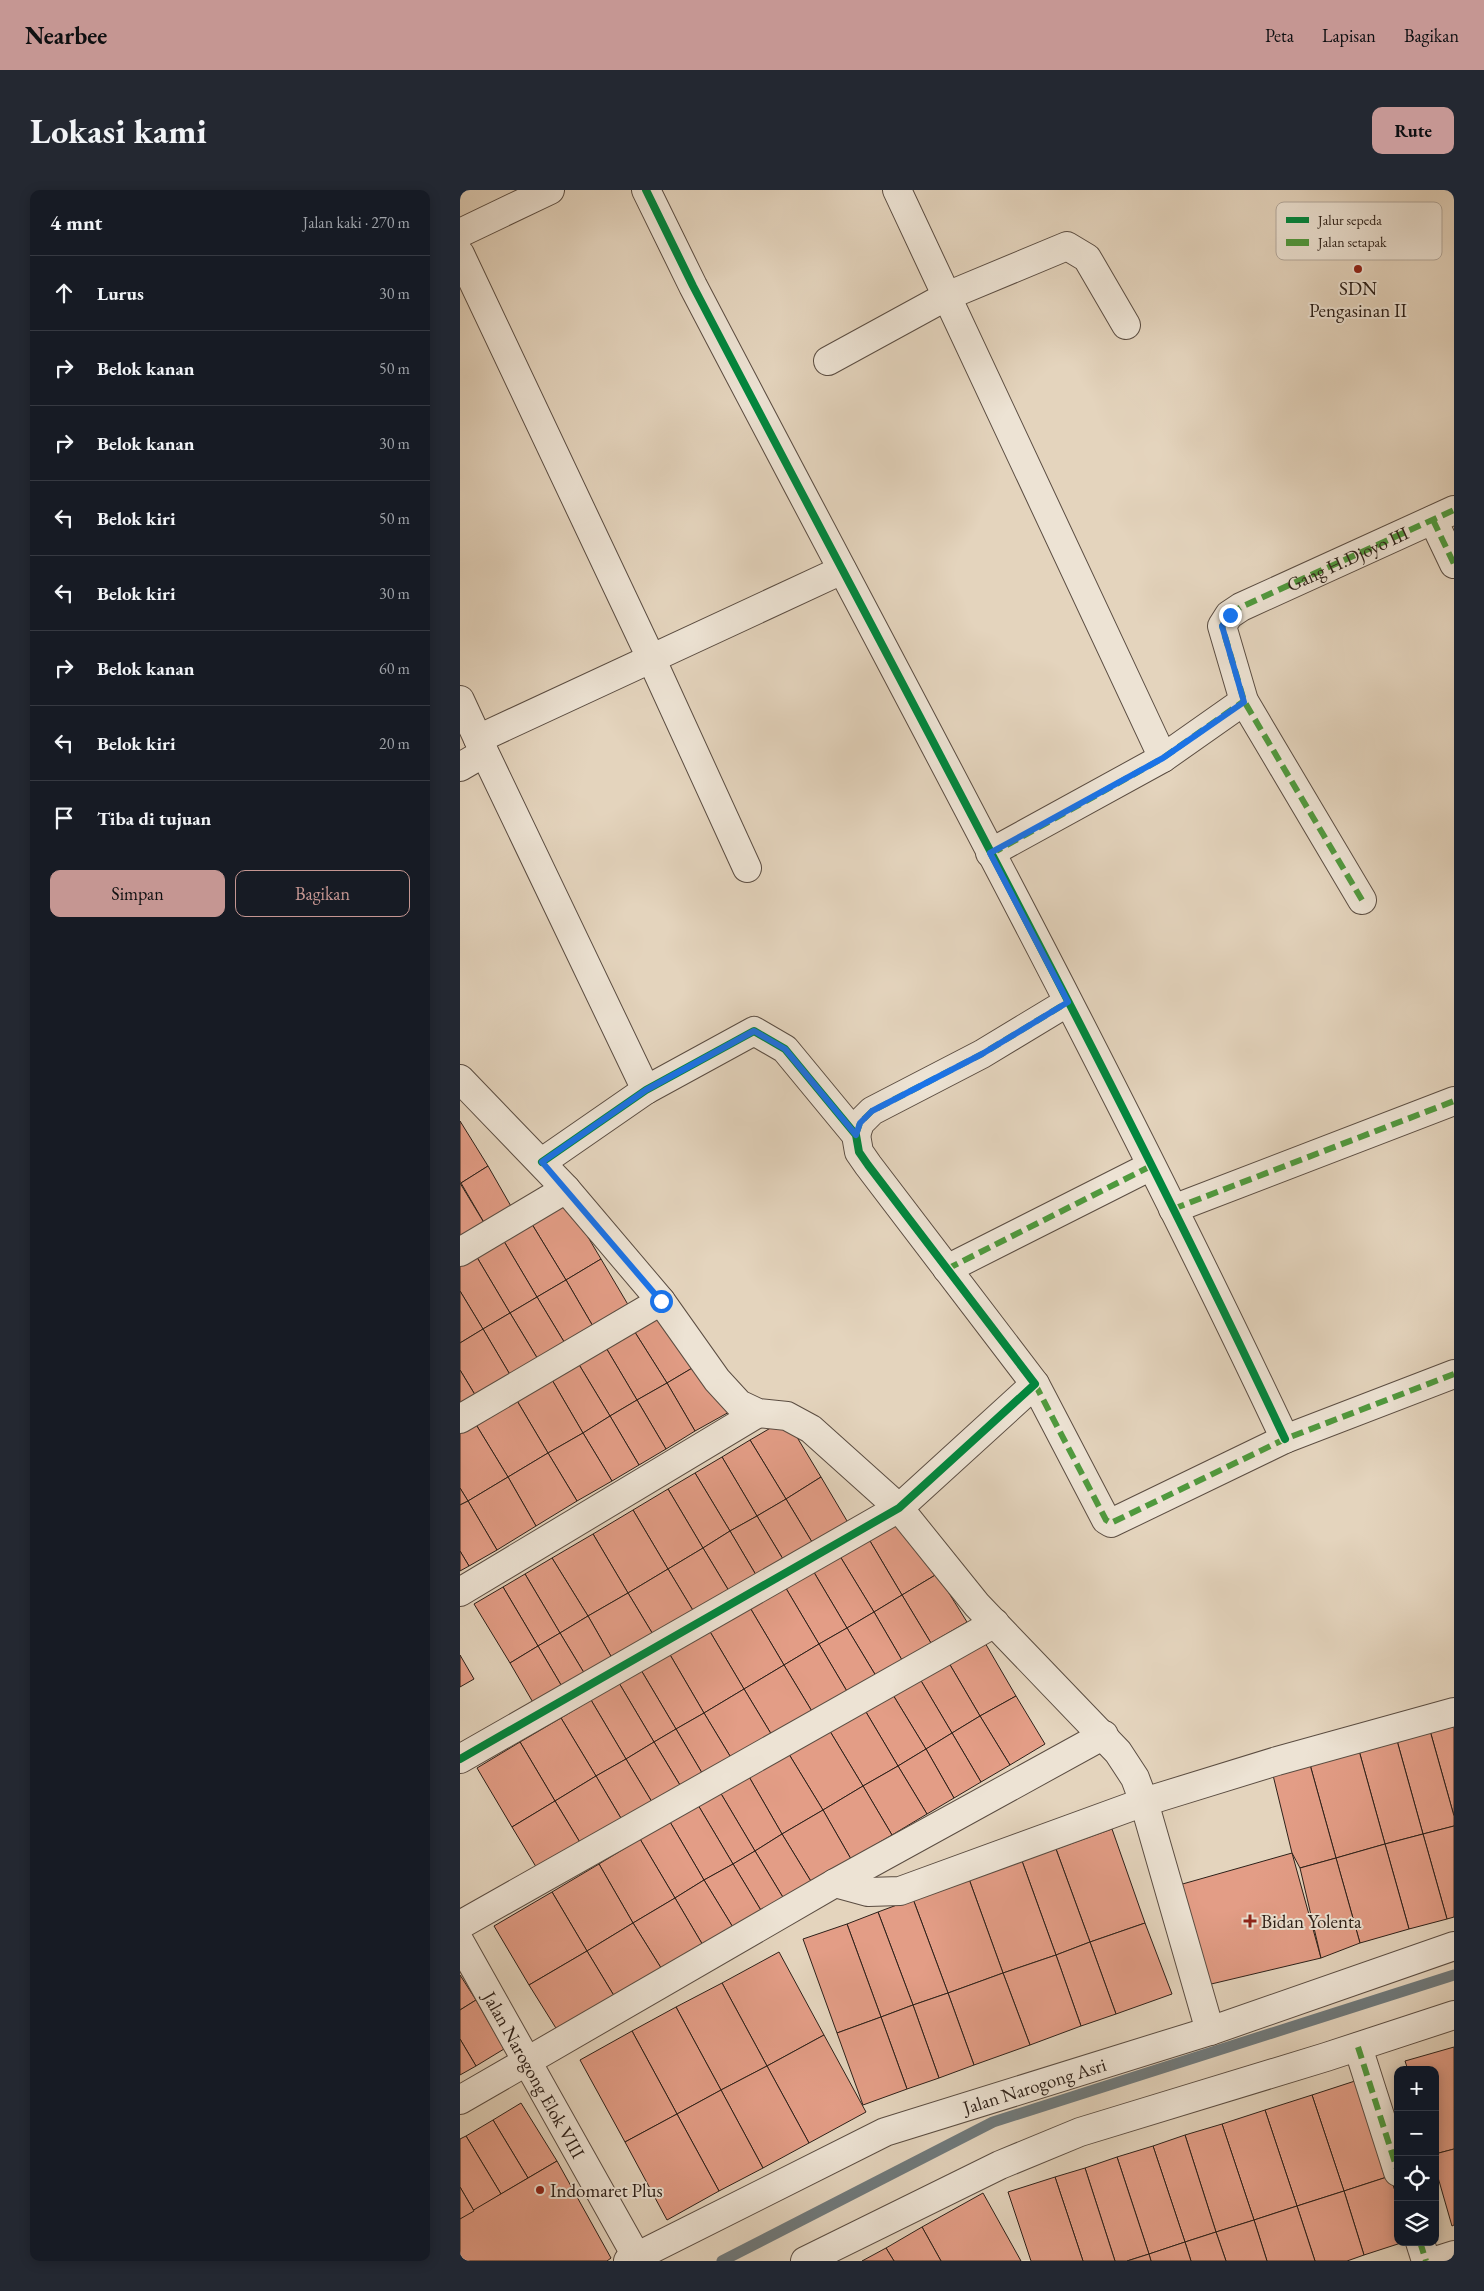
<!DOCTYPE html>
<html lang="id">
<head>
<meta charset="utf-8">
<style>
	:root { --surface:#171b24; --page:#242831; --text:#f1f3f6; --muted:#9ea1a6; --line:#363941; --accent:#c59692 }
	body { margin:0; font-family:"EB Garamond",serif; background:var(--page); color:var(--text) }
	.controls { position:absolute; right:15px; bottom:15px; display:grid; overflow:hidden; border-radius:10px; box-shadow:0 2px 12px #0003 }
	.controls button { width:45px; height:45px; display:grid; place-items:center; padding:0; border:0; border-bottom:1px solid var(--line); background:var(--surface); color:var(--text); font:25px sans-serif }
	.stop { position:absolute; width:15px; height:15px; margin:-11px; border:4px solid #1a73e8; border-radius:50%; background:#fff }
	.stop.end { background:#1a73e8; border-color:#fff; box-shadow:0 1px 5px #0008 }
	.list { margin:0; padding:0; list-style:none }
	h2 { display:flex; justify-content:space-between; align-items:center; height:65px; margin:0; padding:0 20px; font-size:21px }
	h2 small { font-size:16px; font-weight:400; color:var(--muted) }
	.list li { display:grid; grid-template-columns:32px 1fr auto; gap:15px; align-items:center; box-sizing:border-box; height:75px; padding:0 20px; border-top:1px solid var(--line) }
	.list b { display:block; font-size:19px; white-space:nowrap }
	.list em { font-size:16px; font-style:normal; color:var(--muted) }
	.actions { display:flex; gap:10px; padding:15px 20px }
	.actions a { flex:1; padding:11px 0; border:1px solid var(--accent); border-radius:10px; text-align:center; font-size:18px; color:var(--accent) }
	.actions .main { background:var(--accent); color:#111 }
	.icon { flex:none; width:28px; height:28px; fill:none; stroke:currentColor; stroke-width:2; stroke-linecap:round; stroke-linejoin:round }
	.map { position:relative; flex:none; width:994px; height:2071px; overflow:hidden; border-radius:10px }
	header { display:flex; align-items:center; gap:30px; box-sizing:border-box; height:70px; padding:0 25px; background:var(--accent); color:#111 }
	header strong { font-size:24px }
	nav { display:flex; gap:28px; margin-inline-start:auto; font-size:18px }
	.intro { display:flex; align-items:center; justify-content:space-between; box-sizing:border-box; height:120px; padding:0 30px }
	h1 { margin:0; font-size:35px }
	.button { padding:12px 22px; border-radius:10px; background:var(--accent); color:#111; font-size:18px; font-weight:700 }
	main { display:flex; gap:30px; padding:0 30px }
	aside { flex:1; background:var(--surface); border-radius:10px; box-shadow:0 2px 12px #0003 }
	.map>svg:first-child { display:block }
</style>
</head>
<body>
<header>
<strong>Nearbee</strong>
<nav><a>Peta</a><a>Lapisan</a><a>Bagikan</a></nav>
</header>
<div class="intro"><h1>Lokasi kami</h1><a class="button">Rute</a></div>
<main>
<aside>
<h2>4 mnt<small>Jalan kaki · 270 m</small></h2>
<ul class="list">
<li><svg class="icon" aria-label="ahead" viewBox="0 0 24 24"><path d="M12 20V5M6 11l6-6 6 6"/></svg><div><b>Lurus</b></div><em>30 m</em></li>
<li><svg class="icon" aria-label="right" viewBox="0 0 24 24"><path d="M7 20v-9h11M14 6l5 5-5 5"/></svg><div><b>Belok kanan</b></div><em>50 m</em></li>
<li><svg class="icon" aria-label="right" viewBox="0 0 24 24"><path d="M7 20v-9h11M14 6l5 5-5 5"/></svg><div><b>Belok kanan</b></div><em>30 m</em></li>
<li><svg class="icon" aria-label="left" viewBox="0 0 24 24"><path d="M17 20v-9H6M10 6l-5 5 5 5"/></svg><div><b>Belok kiri</b></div><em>50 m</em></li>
<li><svg class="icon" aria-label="left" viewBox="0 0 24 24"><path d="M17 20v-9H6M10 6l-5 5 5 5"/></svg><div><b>Belok kiri</b></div><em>30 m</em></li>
<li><svg class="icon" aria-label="right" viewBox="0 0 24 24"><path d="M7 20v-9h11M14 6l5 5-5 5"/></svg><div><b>Belok kanan</b></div><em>60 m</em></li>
<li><svg class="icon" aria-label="left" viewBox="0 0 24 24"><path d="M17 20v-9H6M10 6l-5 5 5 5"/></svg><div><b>Belok kiri</b></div><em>20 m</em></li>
<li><svg class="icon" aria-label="arrive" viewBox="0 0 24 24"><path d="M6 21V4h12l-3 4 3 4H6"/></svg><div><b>Tiba di tujuan</b></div></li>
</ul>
<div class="actions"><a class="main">Simpan</a><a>Bagikan</a></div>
</aside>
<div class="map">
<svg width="994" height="2071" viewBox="0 0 994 2071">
	<rect width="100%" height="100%" fill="#e4d4bd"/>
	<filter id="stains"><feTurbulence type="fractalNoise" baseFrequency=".004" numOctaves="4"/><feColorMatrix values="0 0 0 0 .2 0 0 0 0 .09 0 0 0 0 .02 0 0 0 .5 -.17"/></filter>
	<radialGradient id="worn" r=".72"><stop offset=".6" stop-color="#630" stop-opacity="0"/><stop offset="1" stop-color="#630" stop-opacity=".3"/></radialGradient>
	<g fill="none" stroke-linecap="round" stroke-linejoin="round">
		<polyline stroke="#6f797b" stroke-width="11" points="262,2071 533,1932 994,1785"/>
	</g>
	<g fill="#e39d86" stroke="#2d2019">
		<polygon points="0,931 28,976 1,993 0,991"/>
		<polygon points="28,976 56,1025 29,1041 1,993"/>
		<polygon points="0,993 29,1041 0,1053"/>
		<polygon points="106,1010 141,1069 106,1090 70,1031"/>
		<polygon points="70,1031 106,1090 77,1107 42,1048"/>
		<polygon points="42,1048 77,1107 50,1123 15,1064"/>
		<polygon points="15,1064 50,1123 23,1139 0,1101 0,1073"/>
		<polygon points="141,1069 170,1118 134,1138 106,1090"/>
		<polygon points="106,1090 134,1138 106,1155 77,1107"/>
		<polygon points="0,1101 23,1139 0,1153"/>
		<polygon points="77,1107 106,1155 79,1171 50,1123"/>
		<polygon points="202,1118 239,1174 207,1193 171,1136"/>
		<polygon points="50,1123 79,1171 52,1188 23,1139"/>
		<polygon points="171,1136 207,1193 177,1210 142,1151"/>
		<polygon points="23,1139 52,1188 17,1208 0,1180 0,1153"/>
		<polygon points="142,1151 177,1210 150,1226 115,1168"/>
		<polygon points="115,1168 150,1226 123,1243 88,1183"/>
		<polygon points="239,1174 271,1221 235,1241 207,1193"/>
		<polygon points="0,1180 17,1208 0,1219"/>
		<polygon points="88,1183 123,1243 88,1263 53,1204"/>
		<polygon points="207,1193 235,1241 206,1259 177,1210"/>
		<polygon points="53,1204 88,1263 48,1287 12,1228"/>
		<polygon points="177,1210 206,1259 179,1275 150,1226"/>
		<polygon points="150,1226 179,1275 152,1291 123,1243"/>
		<polygon points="12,1228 48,1287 8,1311 0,1298 0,1236"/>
		<polygon points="326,1229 361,1287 326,1309 290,1250"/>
		<polygon points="123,1243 152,1291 117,1311 88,1263"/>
		<polygon points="290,1250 326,1309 297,1326 262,1267"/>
		<polygon points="88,1263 117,1311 76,1336 48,1287"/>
		<polygon points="262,1267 297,1326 270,1341 235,1283"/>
		<polygon points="235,1283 270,1341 243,1358 208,1299"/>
		<polygon points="48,1287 76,1336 37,1360 8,1311"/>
		<polygon points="361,1287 390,1336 355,1357 326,1309"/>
		<polygon points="0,1298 8,1311 0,1315"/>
		<polygon points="208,1299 243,1358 208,1379 173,1320"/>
		<polygon points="326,1309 355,1357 326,1374 297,1326"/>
		<polygon points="8,1311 37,1360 9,1376 0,1361 0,1315"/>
		<polygon points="173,1320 208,1379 168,1403 133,1344"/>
		<polygon points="443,1325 477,1384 442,1405 407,1346"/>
		<polygon points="297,1326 326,1374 299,1390 270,1341"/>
		<polygon points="270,1341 299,1390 272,1406 243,1358"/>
		<polygon points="133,1344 168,1403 128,1426 92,1368"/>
		<polygon points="407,1346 442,1405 414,1422 378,1363"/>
		<polygon points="243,1358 272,1406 237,1427 208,1379"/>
		<polygon points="0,1361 9,1376 0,1381"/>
		<polygon points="378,1363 414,1422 387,1438 352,1379"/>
		<polygon points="92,1368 128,1426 100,1443 65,1384"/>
		<polygon points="208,1379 237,1427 197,1451 168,1403"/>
		<polygon points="352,1379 387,1438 359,1454 324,1395"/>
		<polygon points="65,1384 100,1443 78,1456 43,1397"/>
		<polygon points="477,1384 507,1432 471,1453 442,1405"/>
		<polygon points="324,1395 359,1454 324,1475 289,1416"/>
		<polygon points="43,1397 78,1456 50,1473 14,1414"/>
		<polygon points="168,1403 197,1451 156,1475 128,1426"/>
		<polygon points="442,1405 471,1453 442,1470 414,1422"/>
		<polygon points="289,1416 324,1475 284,1499 249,1440"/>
		<polygon points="414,1422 442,1470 416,1486 387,1438"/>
		<polygon points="128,1426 156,1475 129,1491 100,1443"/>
		<polygon points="387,1438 416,1486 388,1503 359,1454"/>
		<polygon points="249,1440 284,1499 244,1523 209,1463"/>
		<polygon points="100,1443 129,1491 107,1505 78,1456"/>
		<polygon points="521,1446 556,1506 520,1526 486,1468"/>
		<polygon points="359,1454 388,1503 353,1523 324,1475"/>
		<polygon points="78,1456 107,1505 78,1521 50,1473"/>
		<polygon points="209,1463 244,1523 216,1539 181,1480"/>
		<polygon points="0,1465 14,1489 0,1497"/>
		<polygon points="486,1468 520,1526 492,1543 457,1484"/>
		<polygon points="324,1475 353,1523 313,1547 284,1499"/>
		<polygon points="181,1480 216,1539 194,1552 159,1493"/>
		<polygon points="457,1484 492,1543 466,1559 430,1500"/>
		<polygon points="159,1493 194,1552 166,1569 131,1510"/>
		<polygon points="284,1499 313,1547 273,1571 244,1523"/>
		<polygon points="430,1500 466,1559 438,1576 403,1517"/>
		<polygon points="556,1506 585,1554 550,1575 520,1526"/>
		<polygon points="131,1510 166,1569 136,1586 101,1528"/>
		<polygon points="403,1517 438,1576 403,1596 368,1538"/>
		<polygon points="244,1523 273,1571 245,1588 216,1539"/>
		<polygon points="520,1526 550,1575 521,1592 492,1543"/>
		<polygon points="101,1528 136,1586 95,1611 60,1552"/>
		<polygon points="994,1530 994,1626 969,1537"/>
		<polygon points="969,1537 994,1626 994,1636 963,1644 936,1547"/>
		<polygon points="368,1538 403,1596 363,1620 327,1561"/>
		<polygon points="216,1539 245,1588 223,1600 194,1552"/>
		<polygon points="492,1543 521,1592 494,1608 466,1559"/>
		<polygon points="936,1547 963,1644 925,1654 898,1557"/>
		<polygon points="60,1552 95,1611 52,1637 17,1578"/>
		<polygon points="194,1552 223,1600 195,1617 166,1569"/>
		<polygon points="898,1557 925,1654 876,1668 849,1571"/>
		<polygon points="466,1559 494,1608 467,1624 438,1576"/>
		<polygon points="327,1561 363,1620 322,1644 288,1585"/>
		<polygon points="166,1569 195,1617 165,1635 136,1586"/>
		<polygon points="849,1571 876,1668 840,1678 832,1663 812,1581"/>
		<polygon points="438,1576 467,1624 432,1645 403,1596"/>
		<polygon points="288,1585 322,1644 295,1661 260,1602"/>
		<polygon points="136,1586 165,1635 124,1659 95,1611"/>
		<polygon points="403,1596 432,1645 391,1669 363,1620"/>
		<polygon points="260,1602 295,1661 273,1674 238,1615"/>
		<polygon points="95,1611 124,1659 81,1685 52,1637"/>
		<polygon points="238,1615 273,1674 244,1690 210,1632"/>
		<polygon points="363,1620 391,1669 352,1693 322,1644"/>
		<polygon points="210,1632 244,1690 215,1708 180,1649"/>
		<polygon points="994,1636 994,1727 987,1729 963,1644"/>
		<polygon points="652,1639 685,1733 630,1752 596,1659"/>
		<polygon points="322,1644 352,1693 324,1709 295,1661"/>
		<polygon points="963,1644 987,1729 949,1739 925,1654"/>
		<polygon points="180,1649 215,1708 173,1733 139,1674"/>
		<polygon points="925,1654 949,1739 900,1753 876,1668"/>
		<polygon points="596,1659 630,1752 596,1765 562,1671"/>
		<polygon points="295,1661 324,1709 302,1722 273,1674"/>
		<polygon points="832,1663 861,1768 747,1795 719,1695"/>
		<polygon points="876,1668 900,1753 861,1768 840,1678"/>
		<polygon points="562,1671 596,1765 543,1783 509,1689"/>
		<polygon points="139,1674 173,1733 127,1761 92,1702"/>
		<polygon points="273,1674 302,1722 274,1739 244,1690"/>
		<polygon points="509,1689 543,1783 488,1803 453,1709"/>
		<polygon points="244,1690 274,1739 244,1757 215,1708"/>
		<polygon points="92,1702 127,1761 69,1795 34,1736"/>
		<polygon points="215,1708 244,1757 203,1781 173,1733"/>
		<polygon points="453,1709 488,1803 453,1815 418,1722"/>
		<polygon points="418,1722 453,1815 421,1827 387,1734"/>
		<polygon points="173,1733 203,1781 156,1809 127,1761"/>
		<polygon points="685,1733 712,1804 656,1824 630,1752"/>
		<polygon points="387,1734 421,1827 377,1843 343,1749"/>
		<polygon points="630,1752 656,1824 621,1836 596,1765"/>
		<polygon points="127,1761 156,1809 99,1843 69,1795"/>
		<polygon points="319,1762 364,1845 307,1876 262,1793"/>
		<polygon points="596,1765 621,1836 570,1855 543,1783"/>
		<polygon points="543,1783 570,1855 514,1875 488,1803"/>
		<polygon points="0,1785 16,1810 0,1820"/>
		<polygon points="262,1793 307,1876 261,1900 216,1817"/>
		<polygon points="488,1803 514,1875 479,1888 453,1815"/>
		<polygon points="16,1810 44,1859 16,1876 0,1849 0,1820"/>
		<polygon points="453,1815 479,1888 447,1899 421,1827"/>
		<polygon points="216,1817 261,1900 217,1924 172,1841"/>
		<polygon points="421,1827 447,1899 403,1915 377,1843"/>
		<polygon points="172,1841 217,1924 165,1952 120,1870"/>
		<polygon points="364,1845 406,1922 349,1953 307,1876"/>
		<polygon points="0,1849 16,1876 0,1885"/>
		<polygon points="994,1857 994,1959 975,1964 975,1880 948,1880 945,1871"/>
		<polygon points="307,1876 349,1953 303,1978 261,1900"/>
		<polygon points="898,1890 930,1986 884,2001 852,1905"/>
		<polygon points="261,1900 303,1978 259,2001 217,1924"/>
		<polygon points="852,1905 884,2001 837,2016 805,1920"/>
		<polygon points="61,1913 97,1971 68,1988 33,1930"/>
		<polygon points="805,1920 837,2016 794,2030 762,1934"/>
		<polygon points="217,1924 259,2001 207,2030 165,1952"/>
		<polygon points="33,1930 68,1988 41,2004 6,1946"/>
		<polygon points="762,1934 794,2030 756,2042 725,1945"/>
		<polygon points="725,1945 756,2042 725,2052 693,1956"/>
		<polygon points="6,1946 41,2004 14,2021 0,1997 0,1949"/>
		<polygon points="693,1956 725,2052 689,2064 657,1967"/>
		<polygon points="994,1959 994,2035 992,2036 975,1977 975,1964"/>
		<polygon points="657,1967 689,2064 667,2071 655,2071 625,1978"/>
		<polygon points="97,1971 151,2068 147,2071 0,2071 0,2028"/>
		<polygon points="625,1978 655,2071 623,2071 595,1987"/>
		<polygon points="930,1986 938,2010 938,2052 944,2052 904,2065 884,2001"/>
		<polygon points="595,1987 623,2071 571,2071 548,2002"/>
		<polygon points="0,1997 14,2021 0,2029"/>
		<polygon points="884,2001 904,2065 887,2071 855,2071 837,2016"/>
		<polygon points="523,2003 561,2071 481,2071 462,2037"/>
		<polygon points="837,2016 855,2071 807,2071 794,2030"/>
		<polygon points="794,2030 807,2071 766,2071 756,2042"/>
		<polygon points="462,2037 481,2071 434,2071 426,2058"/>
		<polygon points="756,2042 766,2071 731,2071 725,2052"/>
		<polygon points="725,2052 731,2071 691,2071 689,2064"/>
		<polygon points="426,2058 434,2071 402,2071"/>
		<polygon points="689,2064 691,2071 667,2071"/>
	</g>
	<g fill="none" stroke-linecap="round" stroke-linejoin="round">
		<defs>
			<g id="minor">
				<path d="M186,0L233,96C433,479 641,859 825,1249"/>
				<polyline points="437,0 703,568"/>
				<polyline points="0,43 90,0"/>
				<polyline points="0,64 191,468 287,678"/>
				<polyline points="368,171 487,106 607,56 627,68 666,135"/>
				<polyline points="973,330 994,374"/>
				<polyline points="0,510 18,549 382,380"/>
				<polyline points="18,549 186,900"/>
				<polyline points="0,577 24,563"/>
				<polyline points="530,663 703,568 784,511"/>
				<path id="s1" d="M902,710L784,511L762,436L769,425L781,417L994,320"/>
				<polyline points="0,889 106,999 201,1111 257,1190 279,1214 298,1223 327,1226 351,1239 439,1318 517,1415 658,1562 675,1588 684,1612 750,1841"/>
				<polyline points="396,945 400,933 412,921 522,864 608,812"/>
				<polyline points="713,1019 994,911"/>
				<polyline points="0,1062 106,999"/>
				<polyline points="487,1079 691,976"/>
				<polyline points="575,1194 646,1330 651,1333 825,1249 994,1184"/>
				<polyline points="0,1229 201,1111"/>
				<polyline points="0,1402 298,1223"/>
				<polyline points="0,1569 439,1318 575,1194 408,975 399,962 396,945 325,859 294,841 186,900 82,972"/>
				<polyline points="375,1693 408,1702 440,1701 684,1612 817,1571 994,1522"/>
				<polyline points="0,1735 535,1433"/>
				<path id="s2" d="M0,1752L179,2071"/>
				<polyline points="898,1857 938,1982"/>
				<polyline points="0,1910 375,1693 644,1545"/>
				<polyline points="960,2052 966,2071"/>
				<path id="s3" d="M168,2071L425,1942L750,1841L994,1756"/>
				<polyline points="345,2071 540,1975 620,1942 866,1867 994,1825"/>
				<polyline points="975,2071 994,2065"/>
			</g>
		</defs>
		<use href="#minor" stroke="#5b4d42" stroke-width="30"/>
		<use href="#minor" stroke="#ede3d4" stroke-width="28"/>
		<g stroke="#4f9a3e" stroke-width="6" stroke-dasharray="12 6" stroke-linecap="butt">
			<polyline points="973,330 994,374"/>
			<polyline points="531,664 703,568 784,511"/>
			<polyline points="902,710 784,511 762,436 769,425 781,417 994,320"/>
			<polyline points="396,945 400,933 412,921 522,864 608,812"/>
			<polyline points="713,1019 994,911"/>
			<polyline points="487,1079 691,976"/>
			<polyline points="575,1194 646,1330 651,1333 825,1249 994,1184"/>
			<polyline points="898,1857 938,1982"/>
			<polyline points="960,2052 966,2071"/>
		</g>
		<defs>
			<g id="cycleway">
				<path d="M186,0L233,96C433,479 641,859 825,1249"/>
				<polyline points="0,1569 439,1318 575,1194 408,975 399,962 396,945 325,859 294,841 186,900 82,972"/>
			</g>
		</defs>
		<use href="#cycleway" stroke="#ede3d4" stroke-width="11"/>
		<use href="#cycleway" stroke="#00873e" stroke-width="8"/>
	</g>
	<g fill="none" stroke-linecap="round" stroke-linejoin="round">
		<polyline stroke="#1a73e8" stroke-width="6" points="201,1111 82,972 186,900 294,841 325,859 396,945 400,933 412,921 522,864 608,812 530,663 703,568 784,512 762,436 770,425"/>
	</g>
	<g fill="#8f2418" stroke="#ede3d4" stroke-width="2">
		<circle cx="898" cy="79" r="5"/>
		<path d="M787.5 1723.5h5v5h5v5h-5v5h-5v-5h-5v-5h5z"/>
		<circle cx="80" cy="2000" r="5"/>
	</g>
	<g text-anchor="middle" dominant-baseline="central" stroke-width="4" stroke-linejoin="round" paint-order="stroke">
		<g font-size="19" fill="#2d2019" stroke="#ede3d4" text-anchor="start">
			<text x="898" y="98" text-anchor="middle">SDN<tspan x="898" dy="22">Pengasinan II</tspan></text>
			<text x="801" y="1731">Bidan Yolenta</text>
			<text x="90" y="2000">Indomaret Plus</text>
		</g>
		<g font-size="19" fill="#2d2019" stroke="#ede3d4">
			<text stroke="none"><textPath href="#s1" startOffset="454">Gang H.Djoyo III</textPath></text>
			<text stroke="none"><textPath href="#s2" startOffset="152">Jalan Narogong Elok VIII</textPath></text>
			<text stroke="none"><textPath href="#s3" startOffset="444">Jalan Narogong Asri</textPath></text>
		</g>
	</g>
	<rect x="816" y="12" width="166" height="58" rx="8" fill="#ede3d4" stroke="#b3a89c" stroke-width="1"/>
	<rect x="826" y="27" width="23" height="6" fill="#00873e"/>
	<rect x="826" y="49" width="23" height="7" fill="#4f9a3e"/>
	<g font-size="14" fill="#2d2019">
		<text x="858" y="35">Jalur sepeda</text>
		<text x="858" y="57">Jalan setapak</text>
	</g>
	<rect width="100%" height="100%" filter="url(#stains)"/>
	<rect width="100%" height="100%" fill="url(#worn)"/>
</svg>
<div class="controls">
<button>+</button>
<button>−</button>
<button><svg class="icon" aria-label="locate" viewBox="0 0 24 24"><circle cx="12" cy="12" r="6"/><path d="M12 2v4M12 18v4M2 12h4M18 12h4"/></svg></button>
<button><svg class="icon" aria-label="layers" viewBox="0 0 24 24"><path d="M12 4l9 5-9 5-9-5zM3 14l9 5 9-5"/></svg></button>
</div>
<div class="stop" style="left:201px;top:1111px"></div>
<div class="stop end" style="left:770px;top:425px"></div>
</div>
</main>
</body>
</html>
